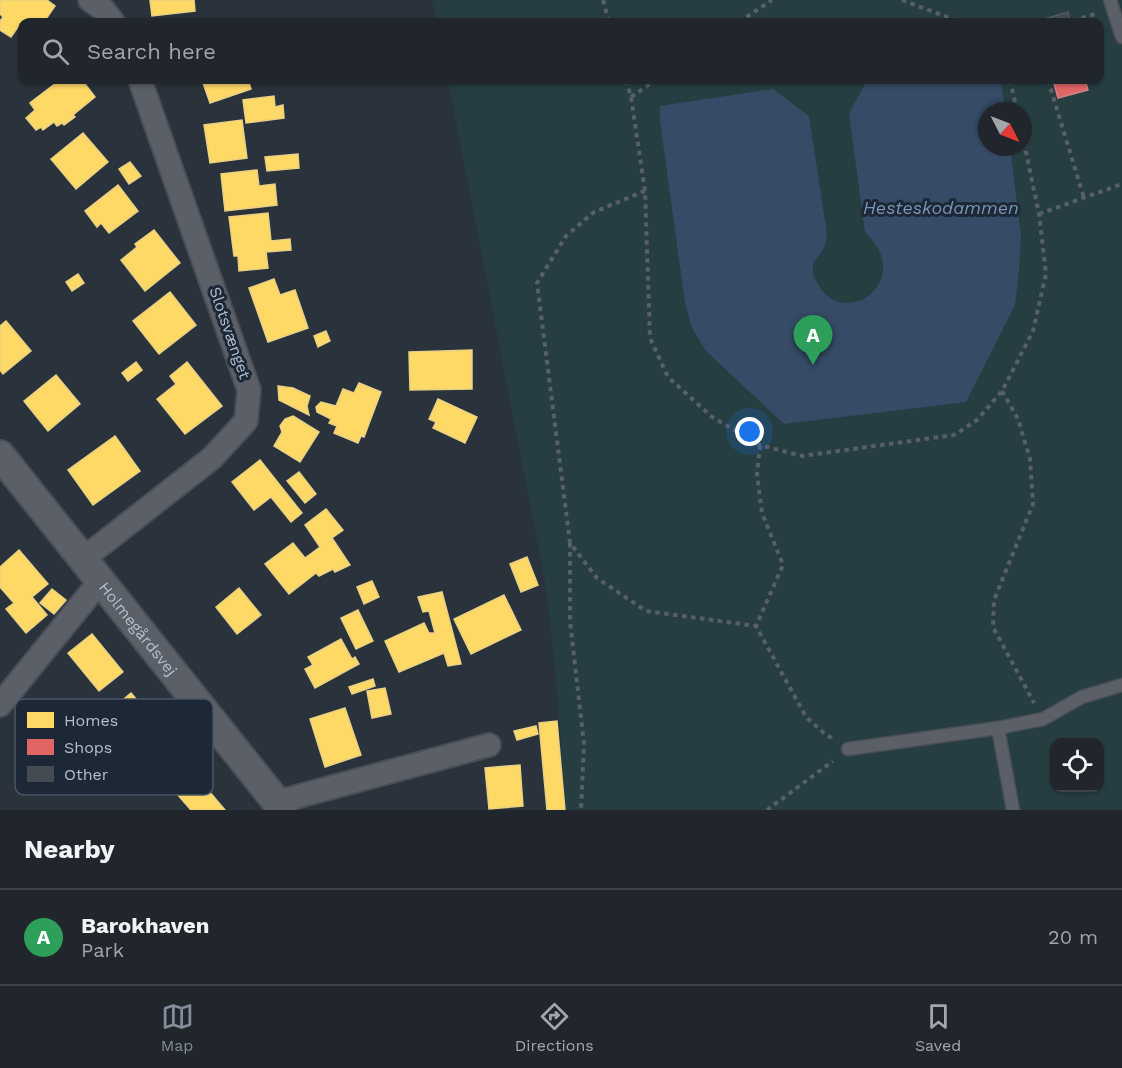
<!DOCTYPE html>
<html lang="en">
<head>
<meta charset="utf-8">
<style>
	:root { --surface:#20262c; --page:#2d3238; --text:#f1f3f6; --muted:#a2a5a9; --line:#3d4348; --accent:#848d99 }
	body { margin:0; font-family:"Work Sans",sans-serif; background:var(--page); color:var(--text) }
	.controls { position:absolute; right:18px; bottom:18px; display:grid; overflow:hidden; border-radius:12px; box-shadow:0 2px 4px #0004 }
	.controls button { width:54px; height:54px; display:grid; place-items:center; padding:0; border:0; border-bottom:2px solid var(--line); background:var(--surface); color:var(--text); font:30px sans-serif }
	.compass { position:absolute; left:978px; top:102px; width:54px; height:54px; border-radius:50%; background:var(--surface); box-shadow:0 2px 4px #0004; rotate:132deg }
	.you { position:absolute; left:750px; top:432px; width:21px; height:21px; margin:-15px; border:4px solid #fff; border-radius:50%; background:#1a73e8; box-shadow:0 0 0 9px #1a73e833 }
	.badge { display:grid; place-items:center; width:39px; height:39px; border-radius:50%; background:var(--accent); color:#fff; font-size:20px; font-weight:700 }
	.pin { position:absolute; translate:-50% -50px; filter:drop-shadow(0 2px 3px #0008) }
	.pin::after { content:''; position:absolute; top:32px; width:21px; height:18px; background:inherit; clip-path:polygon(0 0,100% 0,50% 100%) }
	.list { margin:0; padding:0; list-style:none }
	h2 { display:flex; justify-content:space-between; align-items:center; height:78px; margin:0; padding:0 24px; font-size:26px }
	h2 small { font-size:20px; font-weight:400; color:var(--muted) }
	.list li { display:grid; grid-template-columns:39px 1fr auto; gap:18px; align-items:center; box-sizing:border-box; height:96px; padding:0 24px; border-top:2px solid var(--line) }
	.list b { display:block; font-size:22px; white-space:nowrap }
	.list p { margin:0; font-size:20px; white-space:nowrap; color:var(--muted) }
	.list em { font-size:20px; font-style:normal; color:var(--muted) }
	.icon { flex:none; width:33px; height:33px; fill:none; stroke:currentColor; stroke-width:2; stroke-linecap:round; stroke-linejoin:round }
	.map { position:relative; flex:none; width:1122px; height:810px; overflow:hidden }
	.search { position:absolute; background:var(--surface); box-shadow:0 2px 4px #0004; left:18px; right:18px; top:18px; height:66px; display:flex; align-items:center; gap:15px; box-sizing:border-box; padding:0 21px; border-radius:12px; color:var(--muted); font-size:22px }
	.sheet { height:174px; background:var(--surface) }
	nav { display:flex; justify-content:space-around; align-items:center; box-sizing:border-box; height:84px; border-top:2px solid var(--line); background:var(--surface); font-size:16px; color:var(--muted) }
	nav a { display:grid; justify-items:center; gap:3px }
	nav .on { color:var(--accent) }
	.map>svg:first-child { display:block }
</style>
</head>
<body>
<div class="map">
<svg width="1122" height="810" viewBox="0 0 1122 810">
	<rect width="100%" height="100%" fill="#2a323b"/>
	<path fill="#263e42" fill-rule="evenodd" d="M432,0H1122V810H566L555,666L545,582L448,80H1100V22H437ZM987,111H1023V147H987ZM1054,742H1100V788H1054Z"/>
	<path fill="#354b66" d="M867,80H1001L1005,111H987V147H1010L1021,236L1019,270L1015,305L966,402L784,424L706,351L692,328L685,303L660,121V106L773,89L809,116L827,234C826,238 826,244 824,248C820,257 811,259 813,272C813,275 815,278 816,280C835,325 895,297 881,255C878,246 871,239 865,232L849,114Z"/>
	<g fill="#ffd966" stroke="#e8d185" stroke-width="1.5">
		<polygon points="0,0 47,0 55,6 44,22 22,22 22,30 18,27 11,37 0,30 0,21 3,17 0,14"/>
		<polygon points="150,0 194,0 195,11 152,16"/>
		<polygon points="60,80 82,80 95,97 73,115 75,117 64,125 62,123 57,126 54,122 43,130 41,127 36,130 26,118 35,110 30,103"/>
		<polygon points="202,80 248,80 251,89 210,103"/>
		<polygon points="274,96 275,107 283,105 284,118 246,123 243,100"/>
		<polygon points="242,120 247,158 210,163 204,125"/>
		<polygon points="83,133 108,162 76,189 51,159"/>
		<polygon points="298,154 299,168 267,171 265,157"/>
		<polygon points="130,162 141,176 129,184 119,169"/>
		<polygon points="257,170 259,186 275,184 277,205 225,211 221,174"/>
		<polygon points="118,185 138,211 109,233 101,223 97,227 85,211"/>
		<polygon points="268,213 271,241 290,239 291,250 266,252 268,268 239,271 238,256 234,256 229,217"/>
		<polygon points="154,230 180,263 145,291 121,260 137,247 135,244"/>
		<polygon points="78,274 84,283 72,291 66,282"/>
		<polygon points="274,279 280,295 295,290 308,328 268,342 249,288"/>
		<polygon points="170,292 196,325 159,354 133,321"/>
		<polygon points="6,321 31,351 3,374 0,370 0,326"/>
		<polygon points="326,331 330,341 318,347 314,336"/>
		<polygon points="472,350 472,389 410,390 409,352"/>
		<polygon points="136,362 142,370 128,381 122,373"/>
		<polygon points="187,362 222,406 185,434 157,399 176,384 170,376"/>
		<polygon points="56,375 80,404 48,431 24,401"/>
		<polygon points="359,383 381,392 364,437 361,436 358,443 334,433 337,426 329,423 331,419 317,412 316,407 321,402 336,406 343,389 354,393"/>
		<polygon points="278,386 293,388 310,396 307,406 309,415 279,400"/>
		<polygon points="438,399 477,417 465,443 433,428 436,422 429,419"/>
		<polygon points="293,416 319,432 300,462 274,446 282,432 280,426 285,419"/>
		<polygon points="115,436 140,471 93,505 68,470"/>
		<polygon points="260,460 302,513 291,522 271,497 254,510 232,482"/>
		<polygon points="299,472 316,494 305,503 287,481"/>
		<polygon points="326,509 343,530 332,538 350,565 335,572 333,569 319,576 316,573 289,594 265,564 293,543 305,558 320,547 305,525"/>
		<polygon points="19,550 48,584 32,597 47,615 26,633 6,609 14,603 0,587 0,567"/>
		<polygon points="527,557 538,585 521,592 510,564"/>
		<polygon points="372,581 379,597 364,604 357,587"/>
		<polygon points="239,588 261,615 237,634 216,607"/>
		<polygon points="52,589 66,600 54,614 40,603"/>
		<polygon points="442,592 461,664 448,666 444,653 399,672 385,641 424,623 429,633 435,633 429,611 423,612 418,597"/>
		<polygon points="504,595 521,630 471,654 454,619"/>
		<polygon points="358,610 373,641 356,649 341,618"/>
		<polygon points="92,634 123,672 99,691 68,653"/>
		<polygon points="341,639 352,659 355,657 359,664 315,688 305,669 313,665 308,657"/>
		<polygon points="373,679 375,686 352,694 349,687"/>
		<polygon points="385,688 391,714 372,718 367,691"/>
		<polygon points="131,693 165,733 139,754 106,714"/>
		<polygon points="345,708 361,755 325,767 310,719"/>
		<polygon points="557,721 565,810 547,810 539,723"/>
		<polygon points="536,726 538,734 517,740 514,731"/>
		<polygon points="520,765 523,806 489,809 485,768"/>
		<polygon points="194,774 196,777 199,775 205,782 203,784 225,810 191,810 170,786 179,778 183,783"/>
	</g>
	<polygon fill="#e06666" stroke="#d38085" stroke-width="1.5" points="1053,80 1085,80 1088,90 1058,98"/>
	<polygon fill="#444b53" stroke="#525962" stroke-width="1.5" points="1068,12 1070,22 1045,22 1044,19"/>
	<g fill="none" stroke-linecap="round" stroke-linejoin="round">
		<defs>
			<g id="service">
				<polyline points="1110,0 1122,37"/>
				<polyline points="998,728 1013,810"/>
				<polyline points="848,749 998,728 1043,719 1082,697 1122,685"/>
			</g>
			<g id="minor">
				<polyline points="90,0 104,10 113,22"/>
				<polyline points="83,559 212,458 246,421 249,390 140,80"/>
				<polyline points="0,705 101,580"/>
				<polyline points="277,802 489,745"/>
			</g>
			<g id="tertiary">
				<path id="s1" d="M0,455L283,810"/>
			</g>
		</defs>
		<use href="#service" stroke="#494e55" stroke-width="15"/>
		<use href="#minor" stroke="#494e55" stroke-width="26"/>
		<use href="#tertiary" stroke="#494e55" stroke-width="32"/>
		<g stroke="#585f66" stroke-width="4" stroke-dasharray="4.5 4.5" stroke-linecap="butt">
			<polyline points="603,0 609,22"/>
			<polyline points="902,0 960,22"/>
			<polyline points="739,22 772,0"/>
			<polyline points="1076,22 1075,20 1095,14"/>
			<polyline points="626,80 631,97 645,191 650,338 668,377 712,417 760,445 802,456 954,435 977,420 1002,391 1033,331 1046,274 1039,214 1023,138"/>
			<polyline points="1010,80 1017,111"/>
			<polyline points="1048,80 1084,198"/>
			<polyline points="631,97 656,80"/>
			<polyline points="645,191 594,212 566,236 537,283 570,543 597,578 646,611 756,626"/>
			<polyline points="1039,214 1122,184"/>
			<polyline points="1002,391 1018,419 1030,459 1033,504 994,600 993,627 1034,703"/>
			<polyline points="760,445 757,474 762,513 783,565 756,626 806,717 824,733 833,739"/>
			<polyline points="570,543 570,621 584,744 581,810"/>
			<polyline points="767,810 833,761"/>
		</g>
		<use href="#service" stroke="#5b6068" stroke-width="12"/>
		<use href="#minor" stroke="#5b6068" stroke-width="22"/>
		<use href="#tertiary" stroke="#5b6068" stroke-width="28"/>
	</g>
	<g text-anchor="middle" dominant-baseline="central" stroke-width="6" stroke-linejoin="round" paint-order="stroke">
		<g font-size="16" fill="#b4becc" stroke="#1d2837">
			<text transform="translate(230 333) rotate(71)">Slotsvænget</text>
			<text stroke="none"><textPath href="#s1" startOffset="222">Holmegårdsvej</textPath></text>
		</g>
		<g font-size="18" font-style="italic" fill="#7a95b5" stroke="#1d2837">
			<text x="941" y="207">Hesteskodammen</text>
		</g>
	</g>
	<rect x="15" y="699" width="198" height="96" rx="9" fill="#1d2837" stroke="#4a5564" stroke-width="1.5"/>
	<rect x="27" y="712" width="27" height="16" fill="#ffd966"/>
	<rect x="27" y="739" width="27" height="16" fill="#e06666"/>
	<rect x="27" y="766" width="27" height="16" fill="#444b53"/>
	<g font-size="16" fill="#b4becc">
		<text x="64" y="726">Homes</text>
		<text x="64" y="753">Shops</text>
		<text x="64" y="780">Other</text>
	</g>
</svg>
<div class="controls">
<button><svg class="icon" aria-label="locate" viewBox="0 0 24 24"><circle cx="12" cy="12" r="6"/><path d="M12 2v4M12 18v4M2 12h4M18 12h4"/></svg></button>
</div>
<svg class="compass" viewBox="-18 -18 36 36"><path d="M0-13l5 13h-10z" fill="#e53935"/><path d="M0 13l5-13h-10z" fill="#a2a5a9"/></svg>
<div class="you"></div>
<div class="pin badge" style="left:813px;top:365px;background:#2e9e5b">A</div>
<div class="search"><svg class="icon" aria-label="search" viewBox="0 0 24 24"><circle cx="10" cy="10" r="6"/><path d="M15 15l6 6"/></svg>Search here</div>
</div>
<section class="sheet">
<h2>Nearby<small></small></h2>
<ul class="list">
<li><span class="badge" style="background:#2e9e5b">A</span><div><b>Barokhaven</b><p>Park</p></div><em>20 m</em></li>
</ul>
</section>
<nav>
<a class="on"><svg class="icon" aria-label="map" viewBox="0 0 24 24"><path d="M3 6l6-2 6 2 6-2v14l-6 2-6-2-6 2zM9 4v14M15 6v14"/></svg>Map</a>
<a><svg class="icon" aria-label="directions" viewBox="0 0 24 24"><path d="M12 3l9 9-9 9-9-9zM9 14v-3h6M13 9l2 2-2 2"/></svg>Directions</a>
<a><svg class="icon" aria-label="saved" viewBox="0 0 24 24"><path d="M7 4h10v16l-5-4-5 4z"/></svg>Saved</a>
</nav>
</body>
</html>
